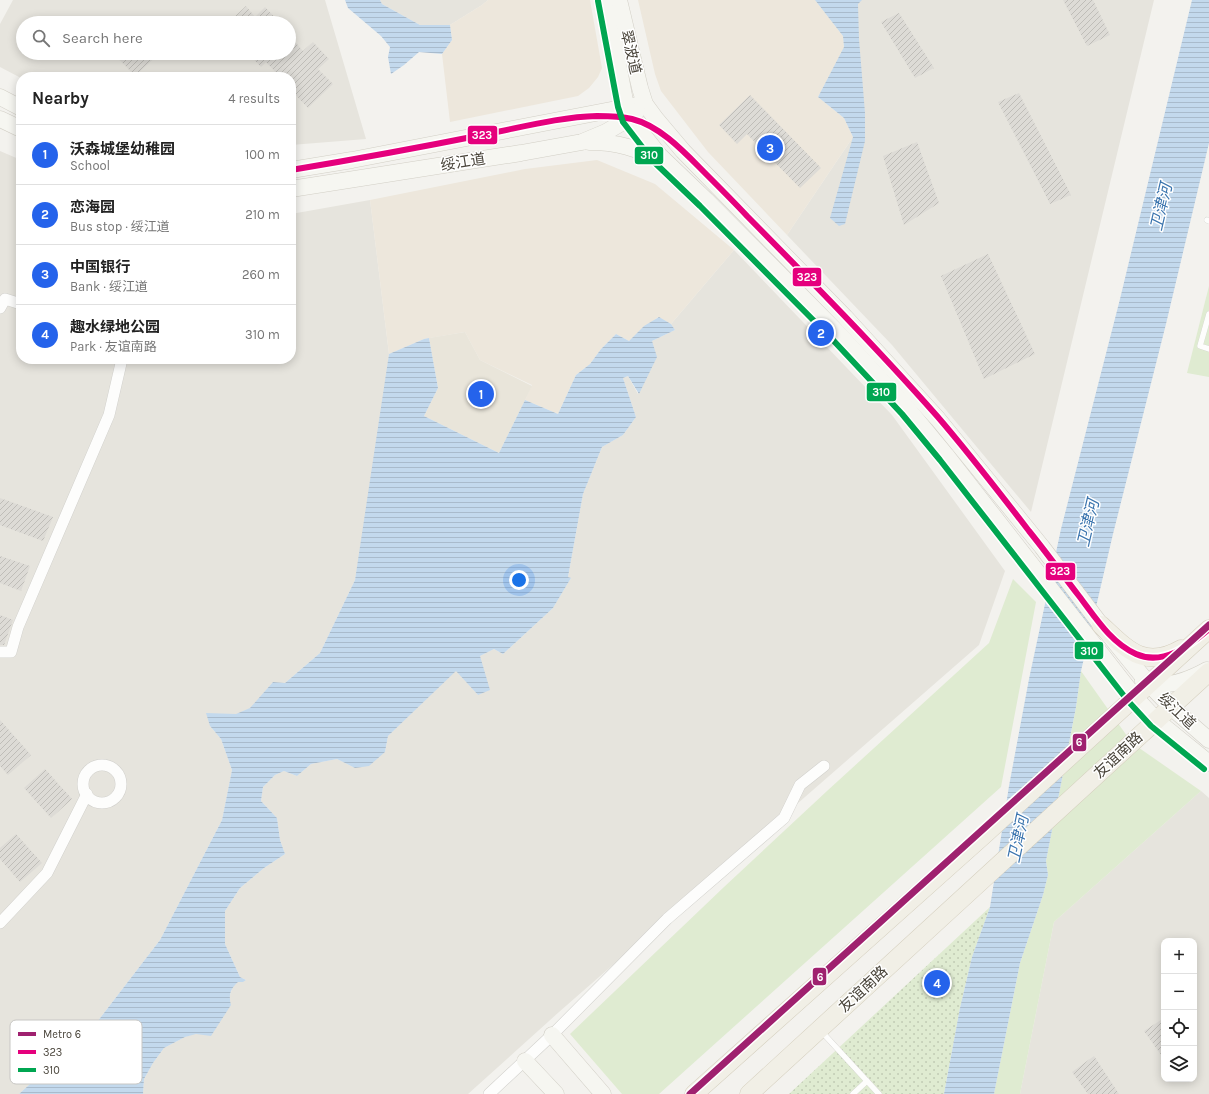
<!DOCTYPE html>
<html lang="en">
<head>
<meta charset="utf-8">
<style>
	:root { --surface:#fff; --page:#f6f6f6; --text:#222; --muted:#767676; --line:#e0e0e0; --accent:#2563eb }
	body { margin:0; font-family:Karla,"Noto Sans SC",sans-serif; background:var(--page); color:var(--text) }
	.controls { position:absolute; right:12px; bottom:12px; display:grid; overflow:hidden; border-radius:8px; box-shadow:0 2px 10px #0003 }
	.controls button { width:36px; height:36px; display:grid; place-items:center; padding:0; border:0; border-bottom:1px solid var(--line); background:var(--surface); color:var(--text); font:20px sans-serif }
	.you { position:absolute; left:519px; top:580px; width:14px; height:14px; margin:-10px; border:3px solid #fff; border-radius:50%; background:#1a73e8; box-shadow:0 0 0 6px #1a73e833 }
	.badge { display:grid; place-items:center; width:26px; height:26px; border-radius:50%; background:var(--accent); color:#fff; font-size:13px; font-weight:700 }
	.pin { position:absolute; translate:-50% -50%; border:2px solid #fff; box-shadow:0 1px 4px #0006 }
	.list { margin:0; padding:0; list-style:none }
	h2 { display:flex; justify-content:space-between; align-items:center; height:52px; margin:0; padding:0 16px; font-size:17px }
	h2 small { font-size:13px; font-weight:400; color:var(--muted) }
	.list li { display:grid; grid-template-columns:26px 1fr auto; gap:12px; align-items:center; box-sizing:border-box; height:60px; padding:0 16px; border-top:1px solid var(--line) }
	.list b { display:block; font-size:15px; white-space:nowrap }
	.list p { margin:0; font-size:13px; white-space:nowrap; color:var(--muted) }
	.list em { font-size:13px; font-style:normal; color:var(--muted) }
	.icon { flex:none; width:22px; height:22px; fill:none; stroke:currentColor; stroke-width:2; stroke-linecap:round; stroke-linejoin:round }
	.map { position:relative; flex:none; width:1209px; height:1094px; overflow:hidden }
	.search { position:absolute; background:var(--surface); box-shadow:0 2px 10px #0003; left:16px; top:16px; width:280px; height:44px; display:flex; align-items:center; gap:10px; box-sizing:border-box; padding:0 14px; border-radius:22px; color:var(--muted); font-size:15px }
	.panel { position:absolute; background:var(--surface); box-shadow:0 2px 10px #0003; left:16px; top:72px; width:280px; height:292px; border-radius:16px }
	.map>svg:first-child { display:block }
</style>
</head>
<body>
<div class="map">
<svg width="1209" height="1094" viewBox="0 0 1209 1094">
	<defs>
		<pattern id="park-dots" width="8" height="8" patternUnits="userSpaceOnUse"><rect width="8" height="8" fill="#dfebd1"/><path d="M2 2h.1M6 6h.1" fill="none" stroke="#c1cbb4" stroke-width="1.8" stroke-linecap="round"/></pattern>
		<pattern id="water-rules" width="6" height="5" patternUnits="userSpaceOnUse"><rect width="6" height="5" fill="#c3d9ed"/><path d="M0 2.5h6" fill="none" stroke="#a9bbcc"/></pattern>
		<pattern id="building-hatch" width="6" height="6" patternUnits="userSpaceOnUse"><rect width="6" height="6" fill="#dddbd6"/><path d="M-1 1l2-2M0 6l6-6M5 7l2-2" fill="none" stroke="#bfbdb8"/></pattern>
	</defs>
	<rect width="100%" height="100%" fill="#f3f2ee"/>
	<g fill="#e6e4dd" fill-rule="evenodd">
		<path d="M13,0H325L366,139L291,145V77H21V78L0,67V24ZM23,23H289V53H23Z"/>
		<polygon points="380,0 488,0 482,5 450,25 420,25 382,4"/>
		<polygon points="815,0 1154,0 1031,512 892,345 787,235 853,137 843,36"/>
		<polygon points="0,151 21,160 21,359 291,359 291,214 370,200 389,354 375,471 355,580 320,653 285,683 273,682 251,708 210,726 221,739 232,770 222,820 160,940 94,1026 19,1094 0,1094"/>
		<polygon points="734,250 892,415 1005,571 979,645 559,1012 468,1094 143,1094 144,1079 153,1063 164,1048 185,1037 196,1033 229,998 233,986 238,982 246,980 240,977 225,944 225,911 240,888 264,868 285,854 280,840 277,818 261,801 263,787 275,775 284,771 297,776 311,764 337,759 355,768 385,752 388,736 456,670 478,695 480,656 494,649 503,654 553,608 571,578 568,577 583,494 602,447 623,435 636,417 623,378 628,376 638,394 652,341 675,330 671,324"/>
		<path d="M1201,791L1209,798V1094H1020L1054,922ZM1164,941H1194V1079H1164Z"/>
	</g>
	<g fill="#ede7dc">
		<polygon points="488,0 590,0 602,68 598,77 589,88 578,96 450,122 442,54 452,40 450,25 482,5"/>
		<polygon points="638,0 815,0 843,36 844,48 818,97 844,118 853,137 787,235 708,152 661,91 655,74"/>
		<polygon points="597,160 655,184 734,250 671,324 658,317 629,341 616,334 601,349 590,364 576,375 558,414 525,400 532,385 480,360 465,332 424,339 389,354 370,200 525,169"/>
	</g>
	<polygon fill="#e9e5da" points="465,332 480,360 532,386 499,453 424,416 438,388 429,338"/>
	<g fill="#dfebd1">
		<polygon points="1209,286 1209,377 1187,373"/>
		<polygon points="1013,579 1036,602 1001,787 659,1094 622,1094 570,1034 724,887 827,791 989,643"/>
		<polygon points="1081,671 1132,743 1201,791 1054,922 1020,1094 994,1094 1020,963 1043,895 1048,875 1046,861 1076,707"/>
	</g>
	<polygon fill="url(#park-dots)" points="990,907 972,957 960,1008 944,1094 789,1094"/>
	<g fill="url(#water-rules)">
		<polygon points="345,0 380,0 382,4 420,25 450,25 452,40 442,54 419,52 404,65 391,74 388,57 390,47 381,36 348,8"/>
		<polygon points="815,0 862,0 858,4 859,39 865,113 865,141 845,224 839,226 830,218 853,137 844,118 818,97 844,47 843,36"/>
		<polygon points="1192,0 1209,0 1209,143 1166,324 1113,534 1081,671 1076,707 1046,861 1048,875 1043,895 1020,963 994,1094 944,1094 960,1008 972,957 990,907 1009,786 1029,679 1061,529 1120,299"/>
		<path d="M659,317L671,324L675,330L652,341L657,357L639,394L628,376L623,378L636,417L623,435L602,447L583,494L568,577L571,578L553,608L503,654L494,649L480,656L490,690L478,695L456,671L388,736L385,752L369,766L355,768L337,759L311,764L297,776L284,771L275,775L263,787L261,801L277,818L280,840L285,854L264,868L240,888L225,911V944L240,977L246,980L243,982H238C231,988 228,995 231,1005L211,1036L196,1034L185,1037L164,1048L153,1063L144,1079L143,1094H19L94,1026L160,940L222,820L232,770L221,739L210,726L206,713L236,714L250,708L273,682L285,683L320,653L355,580L389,354L424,339L429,338L438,388L424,416L499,453L525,400L558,414L576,375L590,364L601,349L616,334L629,341L644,326Z"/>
	</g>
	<g fill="url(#building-hatch)">
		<polygon points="1063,0 1093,0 1110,35 1087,46"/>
		<polygon points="246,6 255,17 265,7 280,23 228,23"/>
		<polygon points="899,13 934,68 915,78 881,22"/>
		<polygon points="289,35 303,51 313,42 329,59 318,69 333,84 308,108 291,90 291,77 280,77 266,62 261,67 248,53 289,53"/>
		<polygon points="113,53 160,53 135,76"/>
		<polygon points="1019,93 1071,195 1050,204 998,102"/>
		<polygon points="750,95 821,168 800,188 747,134 737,144 719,125"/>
		<polygon points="917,142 939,203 904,225 883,156"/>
		<polygon points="988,254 1035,354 984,379 941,276"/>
		<polygon points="0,498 53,517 43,541 0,525"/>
		<polygon points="0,556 30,566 21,591 0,583"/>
		<polygon points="0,615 13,620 4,645 0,645"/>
		<polygon points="0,720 31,755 8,775 0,766"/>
		<polygon points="45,769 72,799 51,818 24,788"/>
		<polygon points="16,834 42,863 20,882 0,859 0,848"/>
		<polygon points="1164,1018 1164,1059 1144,1031"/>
		<polygon points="1094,1056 1119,1094 1088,1094 1072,1072"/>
	</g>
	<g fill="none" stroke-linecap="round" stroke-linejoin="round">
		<defs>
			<g id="lane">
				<polyline points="1207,220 1209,221"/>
				<polyline points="1209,314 1200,346 1209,349"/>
				<polyline points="821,1031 879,1094"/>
				<polyline points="853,1094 867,1081"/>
			</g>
			<g id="street">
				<polyline points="0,308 5,299 21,304"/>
				<polyline points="0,652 11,652 18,627 109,415 122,359"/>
				<circle cx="102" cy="784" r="19"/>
				<polyline points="0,923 47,873 87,794"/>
				<polyline points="489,1094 552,1035 667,919 784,818 800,785 824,766"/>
			</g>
			<g id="secondary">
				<polyline points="606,0 626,106 630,118 659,155 706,200 838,333 908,409 946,455 1134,696 1156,720 1209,763"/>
				<polyline points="619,0 640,88 645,104 656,119 683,151 845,317 938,419 1042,547 1101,625 1148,683 1171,707 1209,740"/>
				<polyline points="0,97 21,108"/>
				<polyline points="0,119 21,129"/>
				<path d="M589,142C617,142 638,148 662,162"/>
				<polyline points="291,170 352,160 637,105"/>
				<polyline points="291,189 521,153 582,142 606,132 630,118 637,111"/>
				<path d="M1143,681C1164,690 1189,680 1207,670"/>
				<polyline points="552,1035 603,1094"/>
				<polyline points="525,1061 556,1094"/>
			</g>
			<g id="primary">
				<path d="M1101,625C1127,649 1144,670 1181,649"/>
				<polyline points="694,1094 984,835 1209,629"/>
				<polyline points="749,1094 1209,672"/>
			</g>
		</defs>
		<use href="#lane" stroke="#d1d0cc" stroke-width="6"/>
		<use href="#street" stroke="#d1d0cc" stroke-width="12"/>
		<use href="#secondary" stroke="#d2cfc6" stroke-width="17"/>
		<use href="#primary" stroke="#d4cebd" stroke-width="19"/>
		<use href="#lane" stroke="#fdfdfc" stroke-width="5.5"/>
		<use href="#street" stroke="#fdfdfc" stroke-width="11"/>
		<use href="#secondary" stroke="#f6f6f1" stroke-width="16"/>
		<use href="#primary" stroke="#f1efe6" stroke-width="18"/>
		<defs>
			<path id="bus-1" d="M291,170C357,159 422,147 487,134C523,127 560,117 597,116C609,116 620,116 632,119C661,126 686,154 706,174C720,188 734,202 747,216C812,282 876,347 937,416C969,453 999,492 1029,531C1046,552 1062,574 1079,596C1095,617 1111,643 1136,654C1163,666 1189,646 1209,629"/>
			<polyline id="bus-2" points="598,1 618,107 623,122 653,161 700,206 832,339 902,414 940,460 1128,701 1151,726 1204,769"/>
		</defs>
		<use href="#bus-1" stroke="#fff" stroke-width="9"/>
		<use href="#bus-2" stroke="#fff" stroke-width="9"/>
		<use href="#bus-1" stroke="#e5007d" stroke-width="6"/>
		<use href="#bus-2" stroke="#00a651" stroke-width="6"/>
		<defs>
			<polyline id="metro-1" points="690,1094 1209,625"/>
		</defs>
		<use href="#metro-1" stroke="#fff" stroke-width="10"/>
		<use href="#metro-1" stroke="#9f216f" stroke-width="7"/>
	</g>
	<g text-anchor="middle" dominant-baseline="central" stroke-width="3" stroke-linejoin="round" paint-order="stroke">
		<g font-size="15" fill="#49443a" stroke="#fff">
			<text transform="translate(631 52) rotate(77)">翠波道</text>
			<text transform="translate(463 162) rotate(-9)">绥江道</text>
			<text transform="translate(1177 711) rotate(43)">绥江道</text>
			<text transform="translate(1118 755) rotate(-43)">友谊南路</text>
			<text transform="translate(863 989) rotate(-43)">友谊南路</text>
		</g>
		<g font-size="16" font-style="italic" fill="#3a74ae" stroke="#fff">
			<text transform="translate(1161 207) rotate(-77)">卫津河</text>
			<text transform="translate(1088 523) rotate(-77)">卫津河</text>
			<text transform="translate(1018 839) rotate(-78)">卫津河</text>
		</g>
	</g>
	<rect x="10" y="1020" width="132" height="64" rx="6" fill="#fff" stroke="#c8c7c4" stroke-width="1"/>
	<rect x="18" y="1032" width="18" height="4" fill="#9f216f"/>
	<rect x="18" y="1050" width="18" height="4" fill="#e5007d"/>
	<rect x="18" y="1068" width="18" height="4" fill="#00a651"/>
	<g font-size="11" fill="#49443a">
		<text x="43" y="1038">Metro 6</text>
		<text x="43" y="1056">323</text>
		<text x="43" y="1074">310</text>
	</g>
	<g stroke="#fff" stroke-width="1.5">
		<rect x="467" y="125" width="31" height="20" rx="4" fill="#e5007d"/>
		<rect x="634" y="146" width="30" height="19" rx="4" fill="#00a651"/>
		<rect x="792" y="267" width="30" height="20" rx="4" fill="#e5007d"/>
		<rect x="866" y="382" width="31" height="20" rx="4" fill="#00a651"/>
		<rect x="1045" y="562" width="31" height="19" rx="4" fill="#e5007d"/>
		<rect x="1074" y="641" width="30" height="19" rx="4" fill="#00a651"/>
		<rect x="1072" y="733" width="15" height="19" rx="4" fill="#9f216f"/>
		<rect x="812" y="967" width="15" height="19" rx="4" fill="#9f216f"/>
	</g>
	<g font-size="11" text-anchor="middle" font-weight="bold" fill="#fff">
		<text x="482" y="139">323</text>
		<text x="649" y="159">310</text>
		<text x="807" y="281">323</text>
		<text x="881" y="396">310</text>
		<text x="1060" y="575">323</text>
		<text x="1089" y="655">310</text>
		<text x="1079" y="746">6</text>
		<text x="820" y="981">6</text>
	</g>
</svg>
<div class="controls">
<button>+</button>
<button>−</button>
<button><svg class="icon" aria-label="locate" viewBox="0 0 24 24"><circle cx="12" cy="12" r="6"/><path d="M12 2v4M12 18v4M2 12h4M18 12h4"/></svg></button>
<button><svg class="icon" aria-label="layers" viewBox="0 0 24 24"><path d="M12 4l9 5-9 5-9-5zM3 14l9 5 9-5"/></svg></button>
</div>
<div class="you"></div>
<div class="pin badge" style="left:481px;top:394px">1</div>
<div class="pin badge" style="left:821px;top:333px">2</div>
<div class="pin badge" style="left:770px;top:148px">3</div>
<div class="pin badge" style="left:937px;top:983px">4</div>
<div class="search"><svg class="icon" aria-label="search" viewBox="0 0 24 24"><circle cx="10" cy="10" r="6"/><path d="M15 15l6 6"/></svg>Search here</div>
<section class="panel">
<h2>Nearby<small>4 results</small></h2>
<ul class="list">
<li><span class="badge">1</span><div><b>沃森城堡幼稚园</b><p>School</p></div><em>100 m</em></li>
<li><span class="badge">2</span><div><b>恋海园</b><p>Bus stop · 绥江道</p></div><em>210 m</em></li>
<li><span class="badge">3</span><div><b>中国银行</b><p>Bank · 绥江道</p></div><em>260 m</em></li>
<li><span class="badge">4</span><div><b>趣水绿地公园</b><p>Park · 友谊南路</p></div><em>310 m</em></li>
</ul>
</section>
</div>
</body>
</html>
